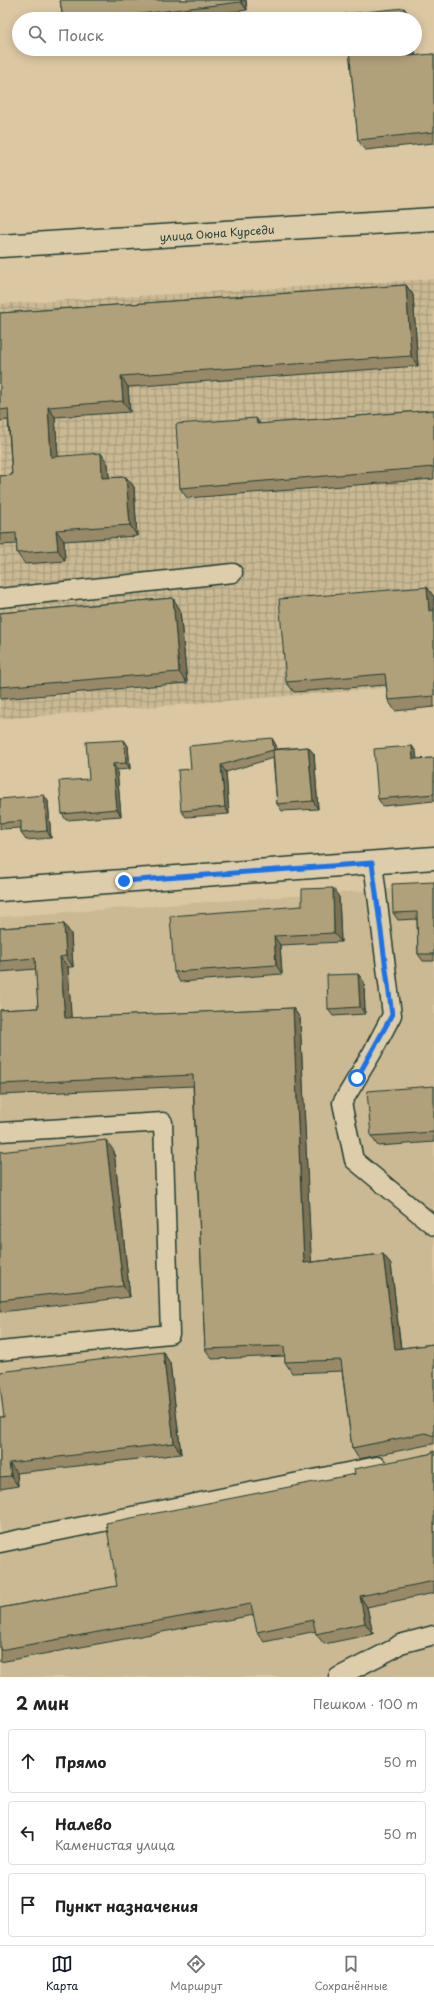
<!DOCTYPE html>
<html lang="ru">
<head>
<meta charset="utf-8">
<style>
	:root { --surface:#fff; --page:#f2f2f2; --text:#222; --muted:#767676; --line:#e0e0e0; --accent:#111827 }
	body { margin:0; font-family:"Playpen Sans",sans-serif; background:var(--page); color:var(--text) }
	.stop { position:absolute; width:12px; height:12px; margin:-9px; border:3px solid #1a73e8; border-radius:50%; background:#fff }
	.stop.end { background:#1a73e8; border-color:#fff; box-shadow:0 1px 4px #0008 }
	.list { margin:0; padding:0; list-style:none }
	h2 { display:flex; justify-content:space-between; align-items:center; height:52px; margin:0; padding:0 16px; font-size:17px }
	h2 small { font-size:13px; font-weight:400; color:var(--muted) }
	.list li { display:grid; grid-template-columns:26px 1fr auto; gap:12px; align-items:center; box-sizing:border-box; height:64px; margin:0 8px 8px; padding:0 8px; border:1px solid var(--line); border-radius:4px }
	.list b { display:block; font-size:15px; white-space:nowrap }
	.list p { margin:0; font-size:13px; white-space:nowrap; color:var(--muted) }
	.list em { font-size:13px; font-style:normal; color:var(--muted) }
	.icon { flex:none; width:22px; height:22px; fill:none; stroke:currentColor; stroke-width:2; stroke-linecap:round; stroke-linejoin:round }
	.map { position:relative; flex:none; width:434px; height:1677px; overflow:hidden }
	.search { position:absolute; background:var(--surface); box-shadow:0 2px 10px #0003; left:12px; right:12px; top:12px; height:44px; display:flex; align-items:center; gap:10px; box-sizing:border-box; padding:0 14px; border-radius:22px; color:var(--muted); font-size:15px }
	.sheet { height:268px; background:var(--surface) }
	nav { display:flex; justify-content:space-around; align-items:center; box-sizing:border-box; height:56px; border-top:1px solid var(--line); background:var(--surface); font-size:11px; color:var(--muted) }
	nav a { display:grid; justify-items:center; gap:2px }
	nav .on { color:var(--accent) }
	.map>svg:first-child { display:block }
</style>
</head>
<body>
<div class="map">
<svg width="434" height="1677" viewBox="0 0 434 1677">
	<defs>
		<pattern id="industrial-grid" width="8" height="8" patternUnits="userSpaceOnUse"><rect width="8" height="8" fill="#cab993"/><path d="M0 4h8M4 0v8" fill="none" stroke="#a39879"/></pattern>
	</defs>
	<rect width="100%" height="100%" fill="#dbc7a1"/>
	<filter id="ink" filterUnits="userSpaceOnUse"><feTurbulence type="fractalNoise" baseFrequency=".025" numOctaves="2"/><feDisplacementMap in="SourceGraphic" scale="8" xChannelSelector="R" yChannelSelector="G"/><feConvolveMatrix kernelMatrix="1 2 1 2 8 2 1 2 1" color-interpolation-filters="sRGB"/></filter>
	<g filter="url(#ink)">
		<polygon fill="#cab993" points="434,886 434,1677 0,1677 0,917"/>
		<polygon fill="url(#industrial-grid)" points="434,279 434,684 0,719 0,304"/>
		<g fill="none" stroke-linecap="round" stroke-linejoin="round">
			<defs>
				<g id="lane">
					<polyline points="0,598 233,573"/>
					<polyline points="373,863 392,1015 372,1053 342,1103 354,1160 434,1226"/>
					<polyline points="0,1132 163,1122 170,1334 0,1351"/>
					<polyline points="0,1543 377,1466"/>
					<polyline points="338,1677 393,1649 400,1644 434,1635"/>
				</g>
				<polyline id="street" points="0,890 434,858"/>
				<polyline id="secondary" points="0,246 434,219"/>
			</defs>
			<use href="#lane" stroke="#1f3d34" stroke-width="21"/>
			<use href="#street" stroke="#1f3d34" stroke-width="25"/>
			<use href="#secondary" stroke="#1f3d34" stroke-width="25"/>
			<use href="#lane" stroke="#decdaa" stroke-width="18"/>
			<use href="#street" stroke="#decdaa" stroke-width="22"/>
			<use href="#secondary" stroke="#decdaa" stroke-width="22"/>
		</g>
		<g fill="#988a69" stroke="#1f3d34">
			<polygon points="60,0 246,0 247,10 174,19 63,19"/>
			<polygon points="349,49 415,49 415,56 434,54 434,143 365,150 358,140"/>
			<polygon points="406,285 413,295 418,366 128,387 130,412 55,417 58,457 108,464 109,478 126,477 134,487 137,536 64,541 65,561 25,564 17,553 17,544 0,545 0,476 12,475 8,420 0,421 0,313"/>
			<polygon points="434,410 434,479 187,498 180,488 260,424"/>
			<polygon points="427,587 434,597 434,707 395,711 388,700 386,685 294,692 286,682"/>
			<polygon points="173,598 180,610 187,683 0,699 0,613"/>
			<polygon points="124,740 128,746 130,769 117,770 121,816 66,820 62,814 89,779"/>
			<polygon points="276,745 277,749 308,747 314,754 318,809 282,811 277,804 273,758 226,772 229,814 186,817 181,811 191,769"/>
			<polygon points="412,746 416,752 417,759 434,758 434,801 383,806 378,799"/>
			<polygon points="0,799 48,801 51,838 26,840 21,833 21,828 0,829"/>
			<polygon points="434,882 434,961 423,961 418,954 417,919 398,920 393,913"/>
			<polygon points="339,897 341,942 280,945 282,974 180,982 174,972 302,906"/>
			<polygon points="64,924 71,934 73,967 68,967 71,1018 293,1008 300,1018 311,1262 383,1254 391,1264 401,1348 434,1344 434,1444 432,1444 359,1459 352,1448 342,1371 292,1373 285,1362 285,1356 212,1359 205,1349 193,1086 0,1095 0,1010 38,1008 36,969 0,972 0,928"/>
			<polygon points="358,974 364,982 365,1014 333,1016 328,1009"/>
			<polygon points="434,1086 434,1142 378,1146 371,1136"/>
			<polygon points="114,1151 130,1297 0,1312 0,1152"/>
			<polygon points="163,1352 170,1363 181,1454 17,1473 18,1486 0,1489 0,1417 4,1417"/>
			<polygon points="434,1451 434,1593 367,1607 373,1634 324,1644 316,1634 316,1631 264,1642 257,1632 254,1615 0,1662 0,1608 117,1586 355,1474 429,1454"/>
		</g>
		<g fill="#7c7155" stroke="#1f3d34">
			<polygon points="241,0 246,0 247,10 241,2"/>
			<polygon points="404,8 412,18 412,19 405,19"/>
			<polygon points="408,49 415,49 416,67 409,56"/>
			<polygon points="406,285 413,295 418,366 411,356"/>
			<polygon points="121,376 128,387 130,412 123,401"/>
			<polygon points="48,407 55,417 59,468 51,457"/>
			<polygon points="256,418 264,429 257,424"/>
			<polygon points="101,453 108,464 110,489 102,478"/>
			<polygon points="126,477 134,487 137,536 130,525"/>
			<polygon points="56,530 64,541 65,561 58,550"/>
			<polygon points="427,587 434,597 434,618 429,611"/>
			<polygon points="173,598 180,610 187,683 179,672"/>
			<polygon points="272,738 276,745 278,756 274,750"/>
			<polygon points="124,740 128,746 130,769 126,763"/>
			<polygon points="412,746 416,752 417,766 413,759"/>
			<polygon points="308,747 314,754 318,809 313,801"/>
			<polygon points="113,764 117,770 121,816 117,809"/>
			<polygon points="221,765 226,772 229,814 225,807"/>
			<polygon points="44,795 48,801 51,838 47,831"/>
			<polygon points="333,888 339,897 341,942 334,933"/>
			<polygon points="64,924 71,934 73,967 66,956"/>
			<polygon points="274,936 280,945 282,974 276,965"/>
			<polygon points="60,957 68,967 72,1029 65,1018"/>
			<polygon points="358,974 364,982 365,1014 360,1007"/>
			<polygon points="293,1008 300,1018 312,1274 304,1263"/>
			<polygon points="106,1140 114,1151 130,1297 123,1286"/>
			<polygon points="383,1254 391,1264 402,1360 395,1349"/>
			<polygon points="163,1352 170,1363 181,1454 174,1443"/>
			<polygon points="9,1463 17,1473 18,1486 11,1476"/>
			<polygon points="360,1596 367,1607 373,1634 365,1623"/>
		</g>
		<g fill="#b1a17a" stroke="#1f3d34">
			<polygon points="60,0 241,0 241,2 99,19 63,19"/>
			<polygon points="404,8 405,19 346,19 345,14"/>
			<polygon points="349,49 408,49 409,56 434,54 434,132 358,140"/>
			<polygon points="406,285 411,356 121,376 123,401 48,407 51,457 101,453 102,478 126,477 130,525 56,530 58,550 17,553 16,533 0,534 0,476 12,475 8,409 0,410 0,313"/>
			<polygon points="434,410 434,467 180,488 176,424 256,418 257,424"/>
			<polygon points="427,587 429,611 434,610 434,696 388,700 385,674 286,682 279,599"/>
			<polygon points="173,598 179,672 0,687 0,613"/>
			<polygon points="272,738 274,750 273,750 221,765 225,807 181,811 178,770 191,769 189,746"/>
			<polygon points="124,740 126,763 113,764 117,809 62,814 59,781 89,779 86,742"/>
			<polygon points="412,746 413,759 434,758 434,794 378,799 374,749"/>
			<polygon points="308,747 313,801 277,804 273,750"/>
			<polygon points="44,795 47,831 21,833 21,821 0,823 0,799"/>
			<polygon points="434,882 434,954 418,954 417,912 393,913 392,884"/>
			<polygon points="333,888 334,933 274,936 276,965 174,972 170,916 302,906 302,889"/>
			<polygon points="64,924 66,956 60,957 65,1018 293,1008 304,1263 383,1254 395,1349 434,1344 434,1436 425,1433 352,1448 341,1360 285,1362 284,1346 205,1349 193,1075 0,1084 0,1010 38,1008 35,958 0,961 0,928"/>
			<polygon points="358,974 360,1007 328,1009 327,975"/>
			<polygon points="434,1086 434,1132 371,1136 367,1091"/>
			<polygon points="106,1140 123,1286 0,1300 0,1152"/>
			<polygon points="163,1352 174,1443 9,1463 11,1476 0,1477 0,1417 4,1417 0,1385 0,1372"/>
			<polygon points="434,1451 434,1581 360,1596 365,1623 316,1634 313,1620 257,1632 251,1604 0,1650 0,1608 117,1586 106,1523 355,1474 354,1469 429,1454"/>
		</g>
	</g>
	<g fill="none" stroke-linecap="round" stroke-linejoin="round" filter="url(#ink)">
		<polyline stroke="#1a73e8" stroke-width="5" points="124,881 372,863 392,1015 357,1078"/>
	</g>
	<g text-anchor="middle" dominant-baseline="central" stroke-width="3" stroke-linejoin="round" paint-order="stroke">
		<g font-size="11" fill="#1f3d34" stroke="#decdaa">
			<text transform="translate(217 233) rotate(-4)">улица Оюна Курседи</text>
		</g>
	</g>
</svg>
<div class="stop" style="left:357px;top:1078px"></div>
<div class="stop end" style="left:124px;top:881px"></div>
<div class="search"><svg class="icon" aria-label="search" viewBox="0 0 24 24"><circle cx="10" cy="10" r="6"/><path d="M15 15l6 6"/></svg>Поиск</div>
</div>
<section class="sheet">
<h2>2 мин<small>Пешком · 100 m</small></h2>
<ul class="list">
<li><svg class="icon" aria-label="ahead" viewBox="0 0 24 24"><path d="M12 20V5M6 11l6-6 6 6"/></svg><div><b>Прямо</b></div><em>50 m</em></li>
<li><svg class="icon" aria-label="left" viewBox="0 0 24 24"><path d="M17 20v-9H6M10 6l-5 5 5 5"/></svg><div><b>Налево</b><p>Каменистая улица</p></div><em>50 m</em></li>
<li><svg class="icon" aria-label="arrive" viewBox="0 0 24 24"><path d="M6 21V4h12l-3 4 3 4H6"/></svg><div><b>Пункт назначения</b></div></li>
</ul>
</section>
<nav>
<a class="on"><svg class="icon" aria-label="map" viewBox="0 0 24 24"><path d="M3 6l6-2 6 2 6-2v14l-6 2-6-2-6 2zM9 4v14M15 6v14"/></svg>Карта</a>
<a><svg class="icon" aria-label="directions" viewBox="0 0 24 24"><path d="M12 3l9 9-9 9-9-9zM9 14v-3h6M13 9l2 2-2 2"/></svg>Маршрут</a>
<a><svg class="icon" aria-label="saved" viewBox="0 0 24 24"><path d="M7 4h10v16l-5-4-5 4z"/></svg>Сохранённые</a>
</nav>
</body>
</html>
